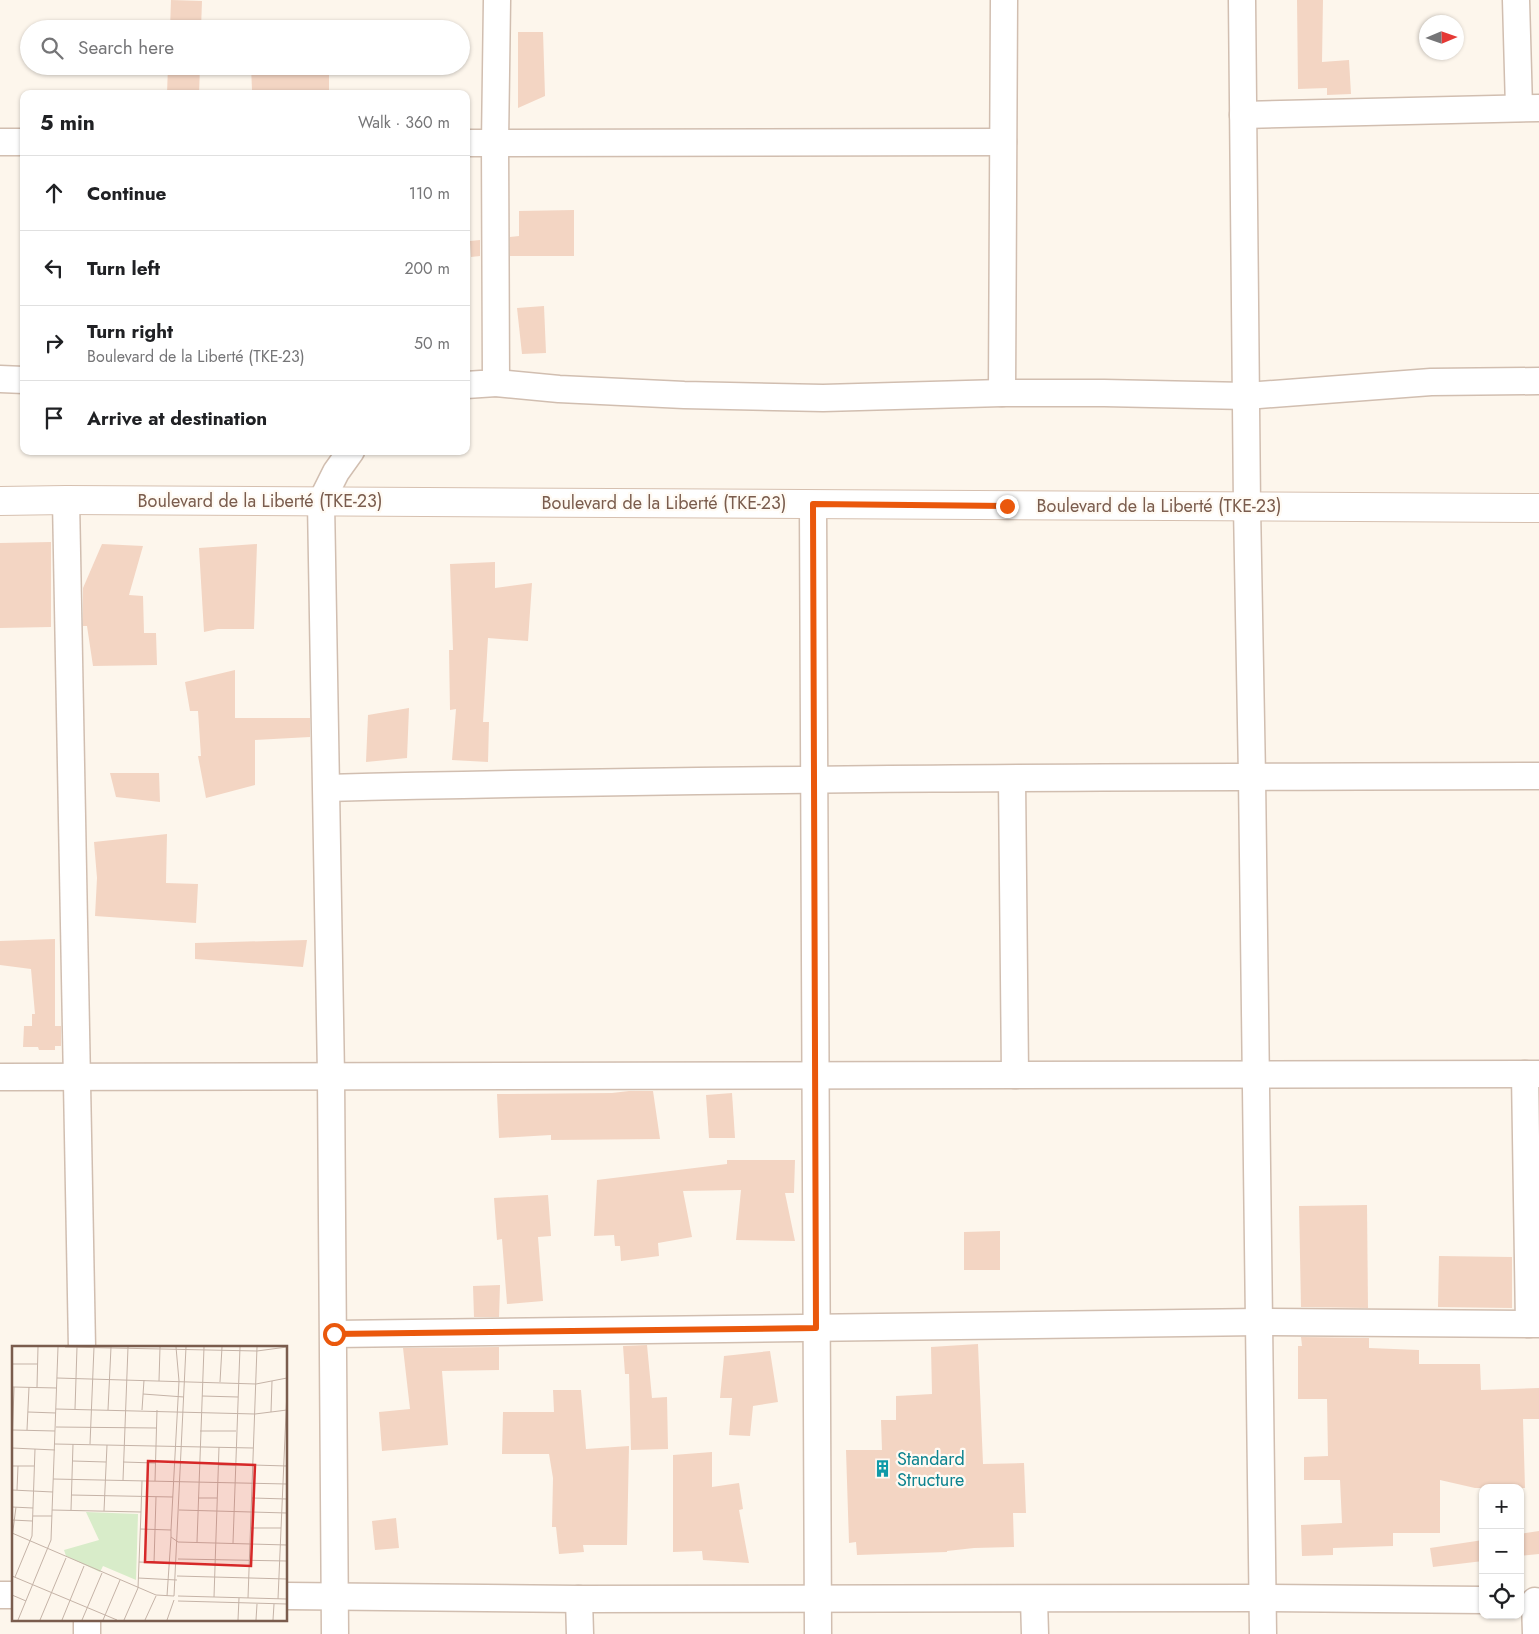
<!DOCTYPE html>
<html lang="en">
<head>
<meta charset="utf-8">
<style>
	:root { --surface:#fff; --page:#f2f2f2; --text:#202124; --muted:#757577; --line:#e0e0e0 }
	body { margin:0; font-family:Jost,sans-serif; background:var(--page); color:var(--text) }
	.controls { position:absolute; right:15px; bottom:15px; display:grid; overflow:hidden; border-radius:10px; box-shadow:0 1px 4px #0004 }
	.controls button { width:45px; height:45px; display:grid; place-items:center; padding:0; border:0; border-bottom:1px solid var(--line); background:var(--surface); color:var(--text); font:25px sans-serif }
	.compass { position:absolute; left:1419px; top:15px; width:45px; height:45px; border-radius:50%; background:var(--surface); box-shadow:0 1px 4px #0004; rotate:88deg }
	.stop { position:absolute; width:15px; height:15px; margin:-11px; border:4px solid #ea580c; border-radius:50%; background:#fff }
	.stop.end { background:#ea580c; border-color:#fff; box-shadow:0 1px 5px #0008 }
	.list { margin:0; padding:0; list-style:none }
	h2 { display:flex; justify-content:space-between; align-items:center; height:65px; margin:0; padding:0 20px; font-size:21px }
	h2 small { font-size:16px; font-weight:400; color:var(--muted) }
	.list li { display:grid; grid-template-columns:32px 1fr auto; gap:15px; align-items:center; box-sizing:border-box; height:75px; padding:0 20px; border-top:1px solid var(--line) }
	.list b { display:block; font-size:19px; white-space:nowrap }
	.list p { margin:0; font-size:16px; white-space:nowrap; color:var(--muted) }
	.list em { font-size:16px; font-style:normal; color:var(--muted) }
	.icon { flex:none; width:28px; height:28px; fill:none; stroke:currentColor; stroke-width:2; stroke-linecap:round; stroke-linejoin:round }
	.map { position:relative; flex:none; width:1539px; height:1634px; overflow:hidden }
	.search { position:absolute; background:var(--surface); box-shadow:0 1px 4px #0004; left:20px; top:20px; width:450px; height:55px; display:flex; align-items:center; gap:12px; box-sizing:border-box; padding:0 18px; border-radius:28px; color:var(--muted); font-size:19px }
	.panel { position:absolute; background:var(--surface); box-shadow:0 1px 4px #0004; left:20px; top:90px; width:450px; height:365px; border-radius:10px }
	.map>svg:first-child { display:block }
</style>
</head>
<body>
<div class="map">
<svg width="1539" height="1634" viewBox="0 0 1539 1634">
	<rect width="100%" height="100%" fill="#fdf6ec"/>
	<g fill="#f3d5c3">
		<polygon points="171,0 202,1 201,29 170,29"/>
		<polygon points="1297,0 1323,0 1322,62 1349,60 1351,94 1327,95 1327,88 1298,89"/>
		<polygon points="518,32 543,32 545,96 518,108"/>
		<polygon points="168,66 200,66 199,94 167,94"/>
		<polygon points="251,66 329,66 329,90 252,90"/>
		<polygon points="574,210 574,256 510,256 510,237 519,236 519,211"/>
		<polygon points="480,240 480,256 471,257 470,241"/>
		<polygon points="544,306 546,353 522,354 517,308"/>
		<polygon points="51,542 51,627 0,628 0,543"/>
		<polygon points="102,544 143,546 129,595 143,596 144,633 156,633 157,665 93,666 87,626 83,626 83,588"/>
		<polygon points="257,544 254,629 218,629 204,632 199,548"/>
		<polygon points="495,562 495,588 532,583 528,641 488,638 483,722 489,722 488,762 452,760 456,709 450,710 449,650 453,650 450,564"/>
		<polygon points="235,670 235,718 310,718 310,737 255,740 255,785 206,798 198,756 201,756 198,711 190,711 185,682"/>
		<polygon points="409,708 407,758 366,762 368,715"/>
		<polygon points="110,773 159,773 160,802 116,797"/>
		<polygon points="167,834 166,883 198,884 196,923 95,916 97,878 94,842"/>
		<polygon points="55,939 55,1026 61,1026 61,1046 55,1046 55,1050 39,1050 38,1047 23,1047 24,1026 32,1026 32,1014 35,1014 31,969 0,965 0,941"/>
		<polygon points="307,940 303,967 195,959 195,943"/>
		<polygon points="629,1091 653,1091 660,1139 551,1140 551,1135 499,1138 497,1094 612,1093"/>
		<polygon points="732,1093 735,1138 709,1138 706,1095"/>
		<polygon points="727,1160 795,1160 794,1193 785,1193 795,1241 736,1240 741,1190 683,1191 692,1237 658,1243 659,1256 621,1261 620,1246 615,1246 614,1235 594,1236 597,1180 727,1164"/>
		<polygon points="548,1195 551,1236 538,1237 543,1301 507,1304 502,1239 497,1240 494,1198"/>
		<polygon points="1367,1205 1368,1308 1301,1307 1299,1206"/>
		<polygon points="1000,1231 1000,1270 964,1270 964,1232"/>
		<polygon points="1439,1256 1512,1257 1512,1308 1438,1307"/>
		<polygon points="500,1285 499,1317 474,1317 473,1286"/>
		<polygon points="1301,1337 1369,1338 1369,1348 1419,1350 1419,1364 1480,1364 1481,1390 1539,1388 1539,1419 1523,1419 1525,1488 1475,1488 1440,1480 1440,1533 1393,1533 1393,1546 1333,1548 1333,1555 1302,1556 1301,1525 1342,1523 1340,1480 1304,1480 1304,1457 1328,1456 1327,1399 1298,1399 1298,1346 1302,1346"/>
		<polygon points="978,1344 983,1464 1024,1463 1026,1513 1013,1513 1014,1547 974,1548 947,1551 947,1552 857,1555 856,1542 849,1543 846,1450 882,1450 881,1420 896,1420 896,1396 932,1394 931,1347"/>
		<polygon points="647,1345 652,1398 667,1397 668,1449 631,1450 629,1374 625,1374 623,1346"/>
		<polygon points="499,1347 499,1370 442,1371 448,1445 382,1451 379,1412 410,1409 403,1348"/>
		<polygon points="770,1351 778,1402 753,1406 750,1436 729,1435 732,1398 720,1398 724,1356"/>
		<polygon points="553,1390 581,1390 586,1449 629,1446 627,1545 583,1545 584,1552 559,1554 556,1527 552,1527 553,1478 549,1454 502,1454 503,1412 554,1412"/>
		<polygon points="712,1452 712,1487 739,1483 743,1509 739,1510 749,1563 703,1560 702,1551 673,1552 673,1455"/>
		<polygon points="396,1518 399,1548 375,1550 372,1521"/>
		<polygon points="1539,1531 1539,1554 1520,1556 1520,1534"/>
		<polygon points="1483,1540 1483,1561 1433,1567 1430,1548"/>
	</g>
	<g fill="none" stroke-linecap="round" stroke-linejoin="round">
		<defs>
			<g id="street">
				<polyline points="1242,0 1247,506 1252,777 1263,1634"/>
				<polyline points="1516,0 1519,108"/>
				<polyline points="1243,115 1539,108"/>
				<polyline points="0,142 24,142"/>
				<polyline points="466,143 1003,142"/>
				<polyline points="0,379 24,380"/>
				<polyline points="496,383 559,389 684,395 823,398 1002,393 1104,393 1246,396 1431,382 1539,381"/>
				<polyline points="466,385 496,383 495,143 497,0"/>
				<polyline points="1002,393 1004,0"/>
				<polyline points="66,500 82,1348"/>
				<polyline points="813,505 818,1634"/>
				<polyline points="1012,779 1015,1075"/>
				<path d="M327,788C731,778 1135,777 1539,776"/>
				<polyline points="1525,1074 1529,1324"/>
				<polyline points="0,1077 1539,1074"/>
				<polyline points="334,1334 1259,1322 1539,1324"/>
				<polyline points="0,1595 14,1595"/>
				<polyline points="286,1596 579,1599 1263,1598 1483,1600"/>
				<polyline points="579,1599 580,1634"/>
				<polyline points="1034,1599 1035,1634"/>
				<polyline points="1535,1601 1536,1634"/>
				<polyline points="87,1620 87,1634"/>
				<polyline points="335,1634 331,1076 321,502 336,472 351,451"/>
			</g>
			<polyline id="secondary" points="0,501 66,500 1539,508"/>
		</defs>
		<use href="#street" stroke="#d1beb0" stroke-width="29"/>
		<use href="#secondary" stroke="#d6c0b0" stroke-width="30"/>
		<use href="#street" stroke="#fff" stroke-width="26"/>
		<use href="#secondary" stroke="#fff" stroke-width="28"/>
	</g>
	<g fill="none" stroke-linecap="round" stroke-linejoin="round">
		<polyline stroke="#ea580c" stroke-width="6" points="334,1334 816,1328 813,504 1007,506"/>
	</g>
	<defs>
		<symbol id="building-bare" viewBox="-9 -9 18 18"><path d="M-4-6H4V6H1V3H-1V6H-4ZM-2.5-4.3h1.7v1.8h-1.7ZM.8-4.3h1.7v1.8H.8ZM-2.5-1h1.7V.8h-1.7ZM.8-1h1.7V.8H.8Z" fill="#0f9aa8" stroke="#fffaf3" stroke-width="2.5" paint-order="stroke"/></symbol>
	</defs>
	<g fill-rule="evenodd">
		<use href="#building-bare" x="870" y="1456" width="25" height="25"/>
	</g>
	<g text-anchor="middle" dominant-baseline="central" stroke-width="4.5" stroke-linejoin="round" paint-order="stroke">
		<g font-size="18" fill="#7a5c4d" stroke="#fffaf3">
			<text x="260" y="501">Boulevard de la Liberté (TKE-23)</text>
			<text x="664" y="503">Boulevard de la Liberté (TKE-23)</text>
			<text x="1159" y="506">Boulevard de la Liberté (TKE-23)</text>
		</g>
		<g font-size="18" fill="#0d838f" stroke="#fffaf3" text-anchor="start">
			<text x="897" y="1459">Standard<tspan x="897" dy="21">Structure</tspan></text>
		</g>
	</g>
	<g transform="translate(12 1346)">
		<rect width="275" height="275" fill="#fdf6ec"/>
		<path d="M74,166L126,168L124,234L91,220L88,226L54,210L52,204L87,194Z" fill="#d8ecc9"/>
		<path fill="none" stroke="#c5b3a7" stroke-width="1" d="M53,1L245,5L275,1M0,18H26M45,32L244,38L275,32M147,35L148,1M208,36L210,1M1,41L45,42M25,41L26,1M131,48L172,51M190,50L226,51M44,63L243,68L275,64M63,63L65,1M96,64L99,1M130,64L132,34M16,66L44,67M259,66L260,35M44,81L144,82M1,84L43,85M15,84L17,41M188,85H224M43,98L241,102M78,98L82,1M0,102L2,41M0,102L43,104M61,115L94,116M111,116L143,117M206,119H223M241,119L275,120M0,120H22M41,133L275,138M111,134L116,1M143,135L145,64M0,144L41,146M5,144L6,120M59,149L161,151M186,152H205M240,152L275,153M0,161L21,162M40,164L129,166L130,135M59,164L61,98M167,164L275,167M92,165L95,99M21,170H40M0,174L20,175M239,182H269M128,183L159,184V191L166,196L275,199M159,184L167,35L164,1M0,187L144,249L162,250M0,192L4,161M185,196L192,1M221,197L228,1M166,213L275,215M127,216L157,217M142,217L144,151M0,230L105,274M165,230L275,233M3,231L20,190L23,103M126,232L165,234M0,249L14,255M155,250L159,191M162,250L174,1M166,250L275,253M202,251L207,101M236,252L245,1M266,253L275,44M166,255L275,258M6,274L39,194L46,1M28,274L54,212M50,274L72,220M70,274L90,227M91,274L108,234M112,274L126,242L129,166M133,274L144,250M155,274L162,254M226,274L227,252M244,274L245,258M261,274L262,258"/>
		<path fill="#d62828" fill-opacity="0.15" stroke="#d62828" stroke-width="2.5" d="M136,115L243,119L239,220L133,216Z"/>
		<rect width="275" height="275" fill="none" stroke="#7a5c4d" stroke-width="2.5"/>
	</g>
</svg>
<div class="controls">
<button>+</button>
<button>−</button>
<button><svg class="icon" aria-label="locate" viewBox="0 0 24 24"><circle cx="12" cy="12" r="6"/><path d="M12 2v4M12 18v4M2 12h4M18 12h4"/></svg></button>
</div>
<svg class="compass" viewBox="-18 -18 36 36"><path d="M0-13l5 13h-10z" fill="#e53935"/><path d="M0 13l5-13h-10z" fill="#757577"/></svg>
<div class="stop" style="left:334px;top:1334px"></div>
<div class="stop end" style="left:1007px;top:506px"></div>
<div class="search"><svg class="icon" aria-label="search" viewBox="0 0 24 24"><circle cx="10" cy="10" r="6"/><path d="M15 15l6 6"/></svg>Search here</div>
<section class="panel">
<h2>5 min<small>Walk · 360 m</small></h2>
<ul class="list">
<li><svg class="icon" aria-label="ahead" viewBox="0 0 24 24"><path d="M12 20V5M6 11l6-6 6 6"/></svg><div><b>Continue</b></div><em>110 m</em></li>
<li><svg class="icon" aria-label="left" viewBox="0 0 24 24"><path d="M17 20v-9H6M10 6l-5 5 5 5"/></svg><div><b>Turn left</b></div><em>200 m</em></li>
<li><svg class="icon" aria-label="right" viewBox="0 0 24 24"><path d="M7 20v-9h11M14 6l5 5-5 5"/></svg><div><b>Turn right</b><p>Boulevard de la Liberté (TKE-23)</p></div><em>50 m</em></li>
<li><svg class="icon" aria-label="arrive" viewBox="0 0 24 24"><path d="M6 21V4h12l-3 4 3 4H6"/></svg><div><b>Arrive at destination</b></div></li>
</ul>
</section>
</div>
</body>
</html>
